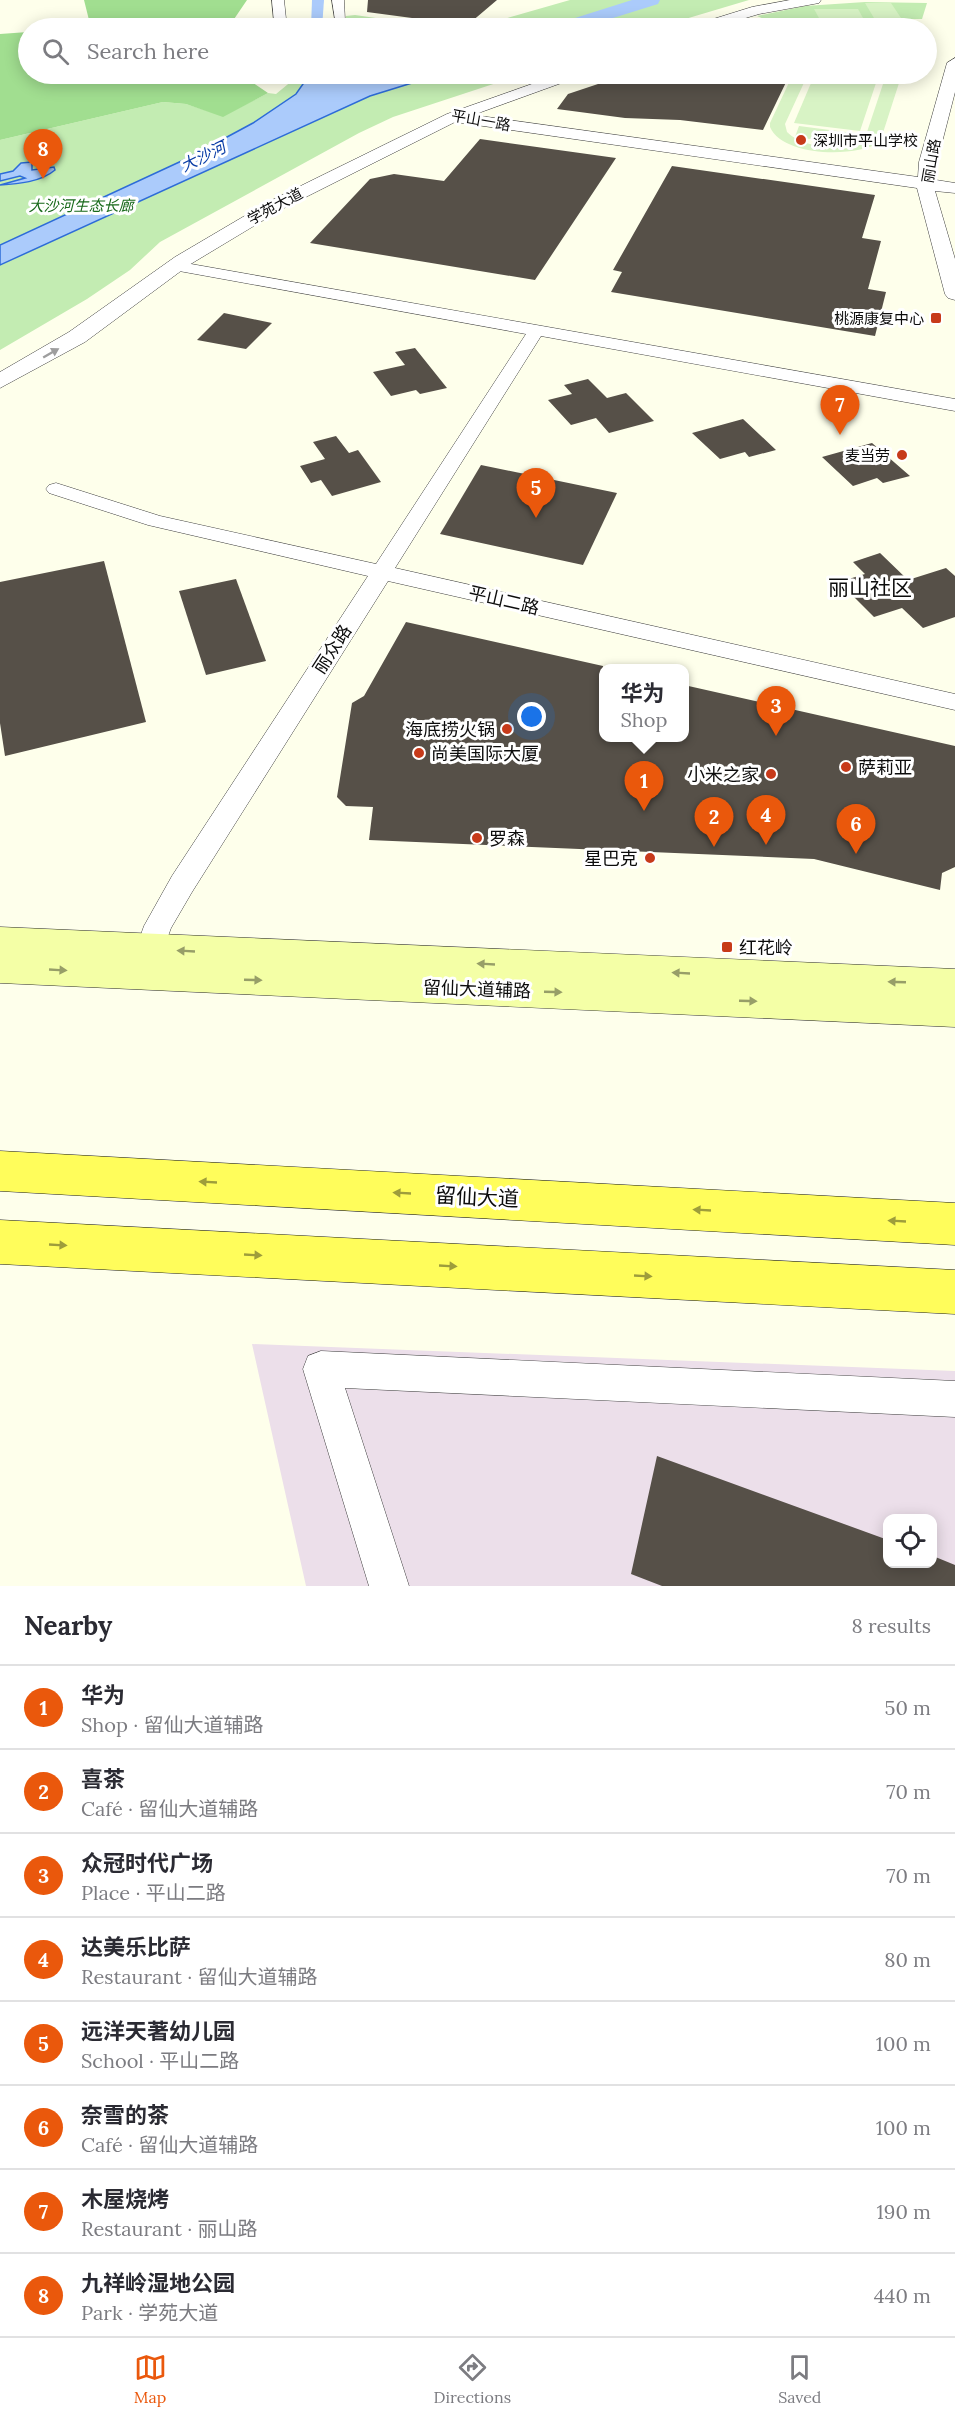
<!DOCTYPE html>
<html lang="en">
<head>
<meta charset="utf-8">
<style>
	:root { --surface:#fff; --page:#f7f7f7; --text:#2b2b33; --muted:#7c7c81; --line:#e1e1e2; --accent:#ea580c }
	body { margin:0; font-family:Lora,"Noto Sans SC",serif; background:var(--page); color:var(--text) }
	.controls { position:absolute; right:18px; bottom:18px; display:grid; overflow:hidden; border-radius:12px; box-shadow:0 3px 15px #0003 }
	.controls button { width:54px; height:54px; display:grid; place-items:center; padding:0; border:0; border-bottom:2px solid var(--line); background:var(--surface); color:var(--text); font:30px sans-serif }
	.you { position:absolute; left:532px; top:717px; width:21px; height:21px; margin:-15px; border:4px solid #fff; border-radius:50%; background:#1a73e8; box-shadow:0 0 0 9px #1a73e833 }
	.badge { display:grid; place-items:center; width:39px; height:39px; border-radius:50%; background:var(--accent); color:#fff; font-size:20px; font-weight:700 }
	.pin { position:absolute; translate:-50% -50px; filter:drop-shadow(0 2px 3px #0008) }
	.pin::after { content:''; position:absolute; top:32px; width:21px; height:18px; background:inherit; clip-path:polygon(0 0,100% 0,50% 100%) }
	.popup { position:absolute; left:599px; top:664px; width:90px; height:78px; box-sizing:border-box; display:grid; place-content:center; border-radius:12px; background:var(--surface); filter:drop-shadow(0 2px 4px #0005); font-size:20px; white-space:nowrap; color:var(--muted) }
	.popup b { font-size:22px; color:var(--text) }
	.popup::after { content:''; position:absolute; left:50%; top:100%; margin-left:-12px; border:12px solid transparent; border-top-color:var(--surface) }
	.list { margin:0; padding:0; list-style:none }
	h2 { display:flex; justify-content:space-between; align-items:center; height:78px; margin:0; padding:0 24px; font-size:26px }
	h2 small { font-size:20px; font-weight:400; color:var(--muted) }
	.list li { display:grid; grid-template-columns:39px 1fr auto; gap:18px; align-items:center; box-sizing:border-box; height:84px; padding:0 24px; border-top:2px solid var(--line) }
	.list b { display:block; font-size:22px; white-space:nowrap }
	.list p { margin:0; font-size:20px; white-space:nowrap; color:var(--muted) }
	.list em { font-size:20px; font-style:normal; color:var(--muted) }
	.icon { flex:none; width:33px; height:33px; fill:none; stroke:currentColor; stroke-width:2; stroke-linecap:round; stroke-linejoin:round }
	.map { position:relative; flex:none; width:955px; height:1586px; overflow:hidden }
	.search { position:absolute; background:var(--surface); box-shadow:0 3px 15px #0003; left:18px; right:18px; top:18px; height:66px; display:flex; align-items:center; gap:15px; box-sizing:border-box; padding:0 21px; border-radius:33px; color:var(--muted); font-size:22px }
	.sheet { height:750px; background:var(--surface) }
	nav { display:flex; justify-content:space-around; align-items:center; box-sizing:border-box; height:84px; border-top:2px solid var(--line); background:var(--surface); font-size:16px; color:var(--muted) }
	nav a { display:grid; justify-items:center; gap:3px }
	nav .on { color:var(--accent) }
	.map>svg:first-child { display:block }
</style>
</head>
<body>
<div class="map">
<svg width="955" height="1586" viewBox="0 0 955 1586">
	<rect width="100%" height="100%" fill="#feffeb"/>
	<path fill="#ecdfea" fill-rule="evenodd" d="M252,1344L955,1371V1586H306ZM888,1518H932V1564H888Z"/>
	<g fill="#c3ecb2">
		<polygon points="570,0 749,0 655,28 472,28"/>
		<polygon points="865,2 927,3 922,19 764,19 757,16 805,6"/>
		<polygon points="355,15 445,28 292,27 345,23 346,16"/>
		<polygon points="296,74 524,74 393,117 359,133 160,242 130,270 87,299 0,350 0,140 163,102 186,104 223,116 268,93 276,94 293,80"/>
	</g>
	<g fill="#a1de90">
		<polygon points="84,0 247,0 228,28 82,28 91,28"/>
		<polygon points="28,32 28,74 240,74 268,93 223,117 186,104 163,102 0,140 0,34"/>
	</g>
	<g fill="#d8f3c5">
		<polygon points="865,3 891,3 901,18 874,18"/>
		<polygon points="814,9 858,9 863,18 819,18"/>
		<path d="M793,74H808L785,124L787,132C804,149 845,152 865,138L884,81L880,74H895L899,83L880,142C856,158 783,157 770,127V123Z"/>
		<polygon points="814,76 876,83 860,131 794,123"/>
		<polygon points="799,126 853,133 849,144 795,137"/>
	</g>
	<g fill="#abcbfb" stroke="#2d6cd8" stroke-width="1.5">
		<polygon points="310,74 441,74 370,96 0,265 0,245 188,158 253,123 296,94"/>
		<path d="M32,162V170L54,167L55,170C41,182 18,184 0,185L25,178L20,176L0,181V174L13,171L21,163Z"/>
	</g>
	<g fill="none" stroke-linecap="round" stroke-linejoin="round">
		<polygon fill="#abcbfb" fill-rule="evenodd" points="312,0 324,0 322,28 311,28"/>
		<polygon fill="#abcbfb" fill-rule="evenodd" points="632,0 660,0 658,4 581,28 553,28 556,24"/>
	</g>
	<g fill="#565048">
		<polygon points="368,0 497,0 464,28 406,23 412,18 367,12"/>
		<polygon points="628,74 790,74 763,130 680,120 625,118 557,109 568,94"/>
		<polygon points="480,139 616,158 535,280 310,243 370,179 394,174 444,181"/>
		<polygon points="672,166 875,195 862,238 881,241 868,289 886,292 875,336 611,292 622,272 613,270"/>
		<polygon points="224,313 272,323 246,349 197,340"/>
		<polygon points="415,348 447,388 420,394 416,390 391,396 373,372 405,365 395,352"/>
		<polygon points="588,379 607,398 626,393 654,421 609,433 596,418 571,425 548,400 572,394 564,385"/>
		<polygon points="743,419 776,450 749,457 745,452 720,459 692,433"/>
		<polygon points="336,436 349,453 358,450 381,482 332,496 321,480 311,483 300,466 325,459 313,442"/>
		<polygon points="872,443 910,476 883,483 877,478 853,486 822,457"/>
		<polygon points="481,465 617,493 583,565 440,534"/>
		<polygon points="880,553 908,580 946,568 955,576 955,617 923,628 902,608 874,617 839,582 865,574 853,562"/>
		<polygon points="104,561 146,722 5,756 0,723 0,582"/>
		<polygon points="236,579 266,661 206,675 179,591"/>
		<polygon points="406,622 603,666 603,738 684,738 684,685 955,746 955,867 942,873 940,890 814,859 369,840 373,807 346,806 337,797 352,703 364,696"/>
		<polygon points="657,1456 888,1540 888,1563 933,1563 933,1556 955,1565 955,1586 662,1586 631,1574"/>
	</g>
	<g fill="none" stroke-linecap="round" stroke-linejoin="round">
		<defs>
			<g id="minor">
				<polygon points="272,0 284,0 286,19 291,23 289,25 281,25 274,21"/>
				<polygon points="332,0 344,0 345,21 335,19"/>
				<polygon points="174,261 955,399 955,411 541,336 395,568 955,694 955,710 388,581 192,892 171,928 154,974 144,977 134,974 130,965 144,926 172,876 368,576 148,525 49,493 46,489 49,485 56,483 160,516 376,564 526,334 168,269 166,266"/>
				<polygon points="321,1351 955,1381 955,1417 345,1388 409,1586 369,1586 303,1369 308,1356"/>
			</g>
			<g id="tertiary">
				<polygon points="790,0 821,0 819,3 759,14 712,28 692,28 694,25 752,7"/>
				<polygon points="955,58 955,92 937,162 936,180 955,183 955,193 935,191 955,259 955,300 948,298 945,294 917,188 455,122 282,209 189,265 85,342 0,388 0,372 69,332 175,257 270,201 447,114 560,74 581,74 578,77 473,115 918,177 919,162 947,63"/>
			</g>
			<polygon id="secondary" points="0,927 955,969 955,1027 0,983"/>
			<g id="primary">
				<polygon points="0,1151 955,1203 955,1245 0,1191"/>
				<polygon points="0,1220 955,1270 955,1314 0,1264"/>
			</g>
		</defs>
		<use href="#minor" stroke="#3f3f3f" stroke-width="1"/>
		<use href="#tertiary" stroke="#3f3f3f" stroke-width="1"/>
		<use href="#secondary" stroke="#2e2e2e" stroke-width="1"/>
		<use href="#primary" stroke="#1d1d1d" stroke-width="1"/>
		<use href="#minor" fill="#fff" fill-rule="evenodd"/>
		<use href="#tertiary" fill="#fff" fill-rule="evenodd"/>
		<use href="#secondary" fill="#f4ffa6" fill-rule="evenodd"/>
		<use href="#primary" fill="#fffd5b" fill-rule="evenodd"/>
	</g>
	<defs><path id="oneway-solid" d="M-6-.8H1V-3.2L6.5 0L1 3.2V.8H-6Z" transform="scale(1.5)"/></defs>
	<use fill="#9e9e9e" href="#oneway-solid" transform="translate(51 353) rotate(-30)"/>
	<g fill="#979e68">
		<use href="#oneway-solid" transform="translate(186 951) rotate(-177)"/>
		<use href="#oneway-solid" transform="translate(486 964) rotate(-177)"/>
		<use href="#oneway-solid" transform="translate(58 970) rotate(3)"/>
		<use href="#oneway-solid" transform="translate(681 973) rotate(-177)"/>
		<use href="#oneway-solid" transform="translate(253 980) rotate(2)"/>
		<use href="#oneway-solid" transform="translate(897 982) rotate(-178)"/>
		<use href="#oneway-solid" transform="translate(553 992) rotate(2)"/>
		<use href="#oneway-solid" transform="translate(748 1001) rotate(2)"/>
	</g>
	<g fill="#9e9d3b">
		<use href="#oneway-solid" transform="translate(208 1182) rotate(-177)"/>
		<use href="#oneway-solid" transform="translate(402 1193) rotate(-177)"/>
		<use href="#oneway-solid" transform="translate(702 1210) rotate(-177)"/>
		<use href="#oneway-solid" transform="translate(897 1221) rotate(-177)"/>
		<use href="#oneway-solid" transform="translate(58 1245) rotate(3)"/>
		<use href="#oneway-solid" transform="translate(253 1255) rotate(3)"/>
		<use href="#oneway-solid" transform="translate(448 1266) rotate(3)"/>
		<use href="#oneway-solid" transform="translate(643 1276) rotate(3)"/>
	</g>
	<g fill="#c73a1a" stroke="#fff" stroke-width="2">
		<circle cx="801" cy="140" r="6"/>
		<rect x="930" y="312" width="12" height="12" rx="3"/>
		<circle cx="902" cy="455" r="6"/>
		<circle cx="507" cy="729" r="6"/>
		<circle cx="419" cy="753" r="6"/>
		<circle cx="846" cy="767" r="6"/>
		<circle cx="771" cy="774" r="6"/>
		<circle cx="477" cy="838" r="6"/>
		<circle cx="650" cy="858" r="6"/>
		<rect x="721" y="941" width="12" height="12" rx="3"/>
	</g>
	<g text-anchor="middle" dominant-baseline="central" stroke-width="6" stroke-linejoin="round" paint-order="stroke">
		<g font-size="15" fill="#0c0c0c" stroke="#fff">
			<text transform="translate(481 120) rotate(10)">平山一路</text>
			<text transform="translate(931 161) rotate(-80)">丽山路</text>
			<text transform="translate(275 206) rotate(-28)">学苑大道</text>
		</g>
		<g font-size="15" fill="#0c0c0c" stroke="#fff" text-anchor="end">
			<text x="813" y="140" text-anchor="start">深圳市平山学校</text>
			<text x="924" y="318">桃源康复中心</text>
			<text x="890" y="455">麦当劳</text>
		</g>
		<g font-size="15" font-style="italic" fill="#18691a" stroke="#fff">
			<text x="81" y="205">大沙河生态长廊</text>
		</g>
		<g font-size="16" font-style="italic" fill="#0c3fa7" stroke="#fff">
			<text transform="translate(203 156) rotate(-26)">大沙河</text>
		</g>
		<g font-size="18" fill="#0c0c0c" stroke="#fff">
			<text transform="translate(504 600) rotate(13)">平山二路</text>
			<text transform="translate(332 649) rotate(-57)">丽众路</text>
			<text transform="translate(477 989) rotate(2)">留仙大道辅路</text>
		</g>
		<g font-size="18" fill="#0c0c0c" stroke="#fff" text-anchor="start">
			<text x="495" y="729" text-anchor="end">海底捞火锅</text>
			<text x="431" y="753">尚美国际大厦</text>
			<text x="858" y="767">萨莉亚</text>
			<text x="759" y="774" text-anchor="end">小米之家</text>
			<text x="489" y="838">罗森</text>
			<text x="638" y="858" text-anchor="end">星巴克</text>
			<text x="739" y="947">红花岭</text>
		</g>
		<g font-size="21" fill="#0c0c0c" stroke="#fff">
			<text x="870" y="587">丽山社区</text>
		</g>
		<g font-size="21" fill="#0c0c0c" stroke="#fff">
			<text transform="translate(477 1197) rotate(3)">留仙大道</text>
		</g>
	</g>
</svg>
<div class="controls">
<button><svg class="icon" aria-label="locate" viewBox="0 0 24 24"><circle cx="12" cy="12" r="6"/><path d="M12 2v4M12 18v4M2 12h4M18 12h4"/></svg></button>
</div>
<div class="you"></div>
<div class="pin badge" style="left:644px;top:811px">1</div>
<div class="popup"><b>华为</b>Shop</div>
<div class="pin badge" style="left:714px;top:847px">2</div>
<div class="pin badge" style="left:776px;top:736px">3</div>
<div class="pin badge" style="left:766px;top:845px">4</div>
<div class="pin badge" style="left:536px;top:518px">5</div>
<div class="pin badge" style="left:856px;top:854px">6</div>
<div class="pin badge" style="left:840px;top:435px">7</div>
<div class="pin badge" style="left:43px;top:179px">8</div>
<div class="search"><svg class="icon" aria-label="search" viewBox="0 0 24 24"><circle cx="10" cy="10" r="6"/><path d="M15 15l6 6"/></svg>Search here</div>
</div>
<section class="sheet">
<h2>Nearby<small>8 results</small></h2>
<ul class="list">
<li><span class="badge">1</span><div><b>华为</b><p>Shop · 留仙大道辅路</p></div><em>50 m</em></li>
<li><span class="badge">2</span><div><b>喜茶</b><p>Café · 留仙大道辅路</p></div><em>70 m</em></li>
<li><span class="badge">3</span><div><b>众冠时代广场</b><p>Place · 平山二路</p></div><em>70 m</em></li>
<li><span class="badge">4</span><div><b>达美乐比萨</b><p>Restaurant · 留仙大道辅路</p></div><em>80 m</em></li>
<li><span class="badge">5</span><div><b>远洋天著幼儿园</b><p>School · 平山二路</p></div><em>100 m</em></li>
<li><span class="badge">6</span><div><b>奈雪的茶</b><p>Café · 留仙大道辅路</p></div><em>100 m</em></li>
<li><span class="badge">7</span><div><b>木屋烧烤</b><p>Restaurant · 丽山路</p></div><em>190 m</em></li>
<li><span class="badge">8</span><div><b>九祥岭湿地公园</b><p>Park · 学苑大道</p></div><em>440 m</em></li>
</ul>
</section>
<nav>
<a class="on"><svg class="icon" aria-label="map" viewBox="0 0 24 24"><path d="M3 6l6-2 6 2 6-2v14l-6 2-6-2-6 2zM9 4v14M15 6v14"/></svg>Map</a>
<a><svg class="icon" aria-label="directions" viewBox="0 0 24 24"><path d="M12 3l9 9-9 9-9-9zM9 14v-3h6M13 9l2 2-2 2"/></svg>Directions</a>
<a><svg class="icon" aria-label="saved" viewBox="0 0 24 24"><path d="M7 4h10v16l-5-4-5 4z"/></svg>Saved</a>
</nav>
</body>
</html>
